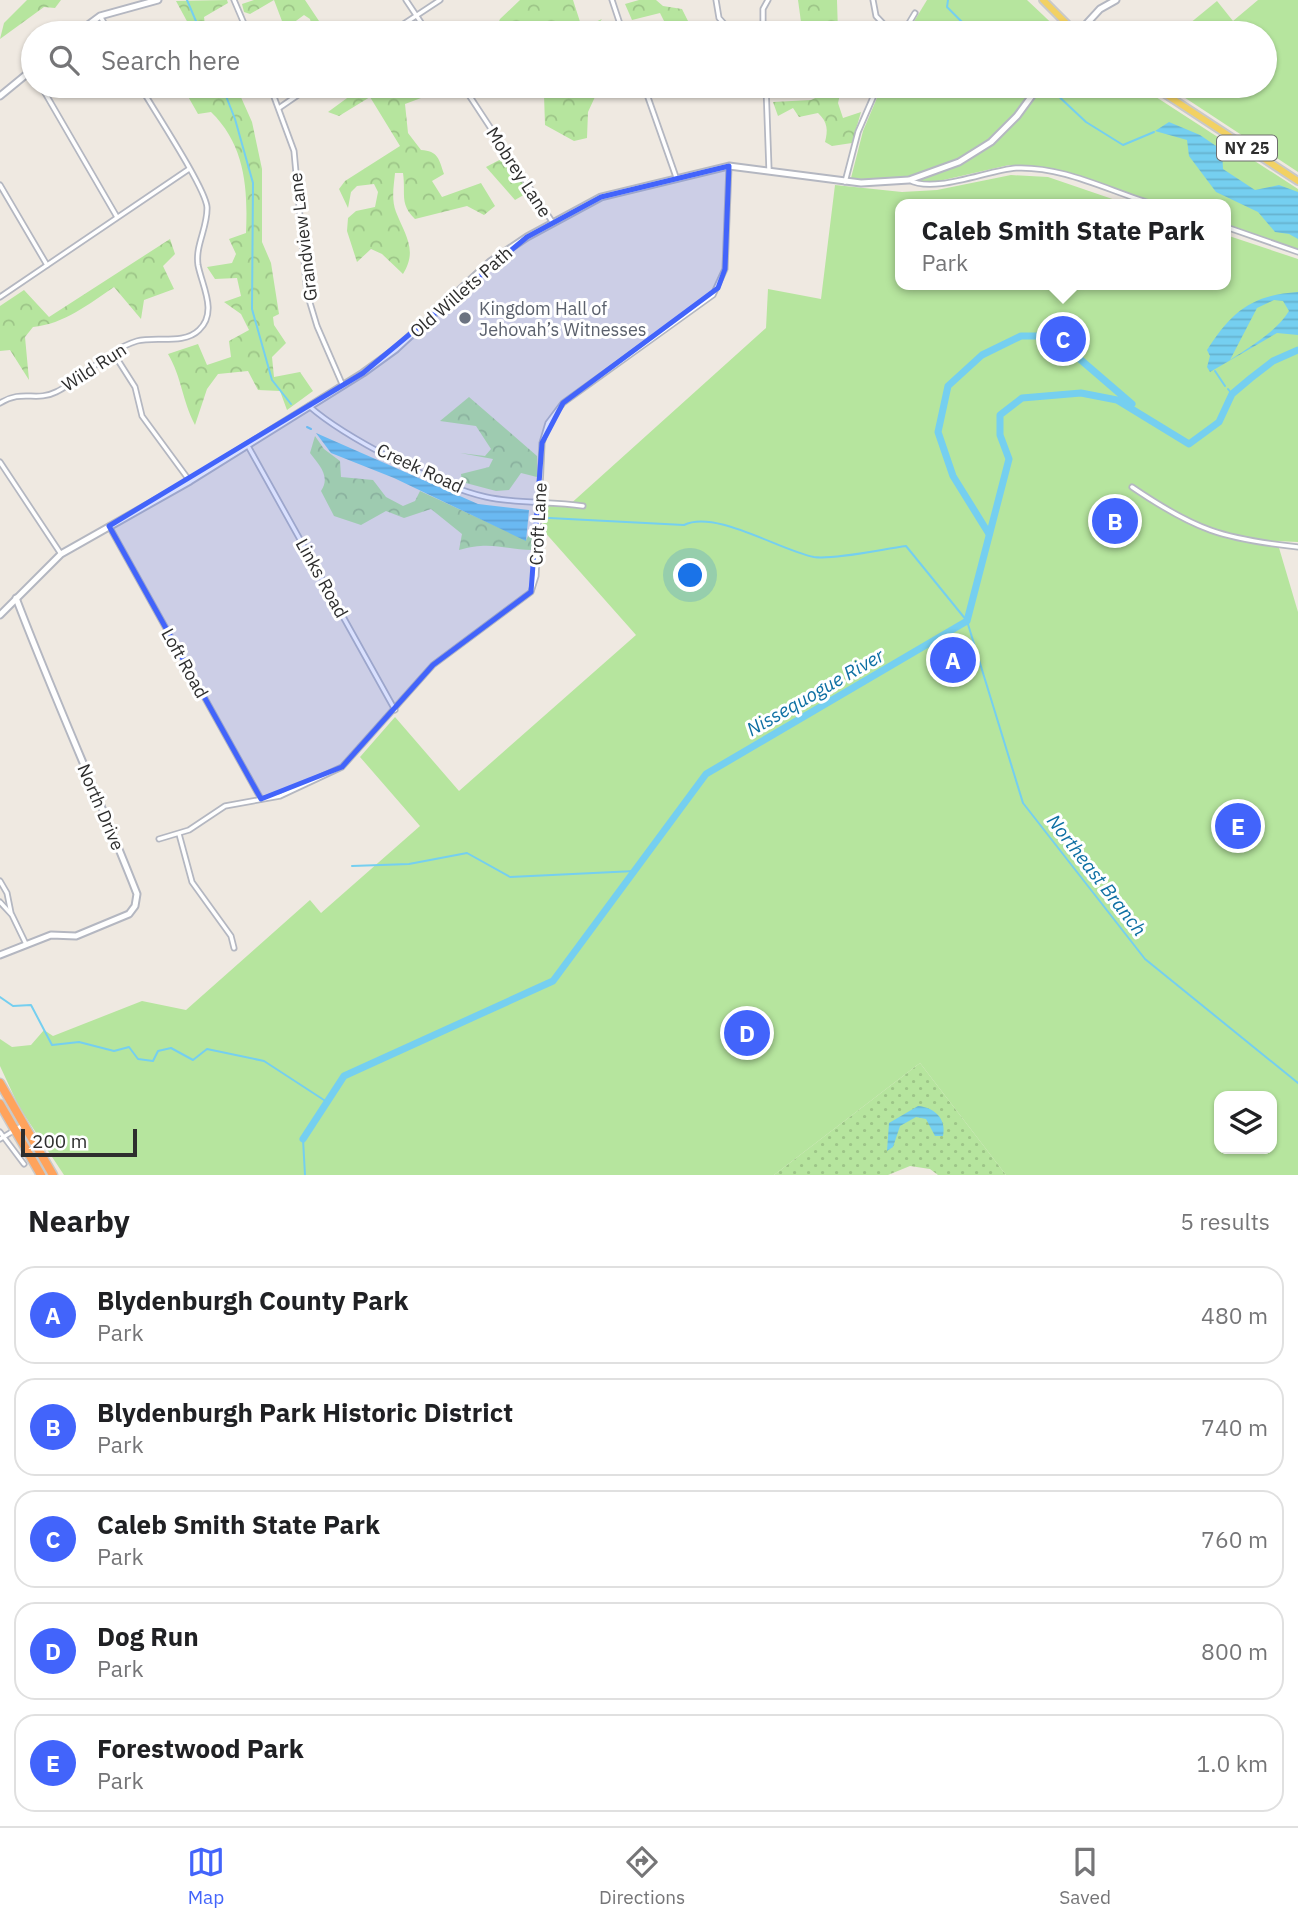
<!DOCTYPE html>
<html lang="en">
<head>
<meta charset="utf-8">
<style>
	:root { --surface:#fff; --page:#f6f6f6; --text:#202124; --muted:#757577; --line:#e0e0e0; --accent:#4264fb }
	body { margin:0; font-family:"IBM Plex Sans",sans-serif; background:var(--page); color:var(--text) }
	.controls { position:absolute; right:21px; bottom:21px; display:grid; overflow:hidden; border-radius:14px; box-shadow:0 2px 5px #0004 }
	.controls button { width:63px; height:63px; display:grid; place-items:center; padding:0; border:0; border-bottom:2px solid var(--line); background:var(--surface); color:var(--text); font:35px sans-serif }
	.scale { position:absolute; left:21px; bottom:18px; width:116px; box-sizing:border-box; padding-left:7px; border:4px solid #2e2e2e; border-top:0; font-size:19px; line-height:24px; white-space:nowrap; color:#2e2e2e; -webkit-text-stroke:5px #fff; paint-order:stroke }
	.you { position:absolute; left:691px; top:576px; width:24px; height:24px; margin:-18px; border:5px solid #fff; border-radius:50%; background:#1a73e8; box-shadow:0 0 0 10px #1a73e833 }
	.badge { display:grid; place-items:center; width:46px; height:46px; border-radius:50%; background:var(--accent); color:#fff; font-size:23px; font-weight:700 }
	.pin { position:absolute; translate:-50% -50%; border:4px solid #fff; box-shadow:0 2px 7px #0006 }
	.popup { position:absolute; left:895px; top:199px; width:336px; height:91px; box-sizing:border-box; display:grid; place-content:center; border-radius:14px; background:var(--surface); filter:drop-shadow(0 2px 5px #0005); font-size:23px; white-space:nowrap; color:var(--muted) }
	.popup b { font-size:26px; color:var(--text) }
	.popup::after { content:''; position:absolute; left:50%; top:100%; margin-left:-14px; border:14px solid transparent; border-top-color:var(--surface) }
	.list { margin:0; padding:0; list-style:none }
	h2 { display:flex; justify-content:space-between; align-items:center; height:91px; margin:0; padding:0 28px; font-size:30px }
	h2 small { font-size:23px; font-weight:400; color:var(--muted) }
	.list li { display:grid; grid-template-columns:46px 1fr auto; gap:21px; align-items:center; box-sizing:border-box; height:98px; margin:0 14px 14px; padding:0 14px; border:2px solid var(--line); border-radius:21px }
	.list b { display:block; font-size:26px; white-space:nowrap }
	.list p { margin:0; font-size:23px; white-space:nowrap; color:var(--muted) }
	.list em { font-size:23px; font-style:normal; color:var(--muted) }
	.icon { flex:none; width:38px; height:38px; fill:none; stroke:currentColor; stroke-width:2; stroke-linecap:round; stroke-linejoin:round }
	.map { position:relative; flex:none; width:1298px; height:1175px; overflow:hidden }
	.search { position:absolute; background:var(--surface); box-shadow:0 2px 5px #0004; left:21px; right:21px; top:21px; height:77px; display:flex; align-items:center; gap:18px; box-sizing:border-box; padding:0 24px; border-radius:38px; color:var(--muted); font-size:26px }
	.sheet { height:651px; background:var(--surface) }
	nav { display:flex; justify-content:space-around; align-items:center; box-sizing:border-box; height:98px; border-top:2px solid var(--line); background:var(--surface); font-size:19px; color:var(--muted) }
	nav a { display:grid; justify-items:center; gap:4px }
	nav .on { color:var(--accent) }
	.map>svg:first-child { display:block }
</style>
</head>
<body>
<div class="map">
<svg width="1298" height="1175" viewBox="0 0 1298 1175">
	<defs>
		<pattern id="grass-dots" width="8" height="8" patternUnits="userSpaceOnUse" patternTransform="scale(1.75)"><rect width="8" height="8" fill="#b6e59e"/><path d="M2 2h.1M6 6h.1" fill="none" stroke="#9dc588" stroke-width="1.8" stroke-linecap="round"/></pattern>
		<pattern id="forest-crowns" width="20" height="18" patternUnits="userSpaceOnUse" patternTransform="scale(1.75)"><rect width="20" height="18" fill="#b6e59e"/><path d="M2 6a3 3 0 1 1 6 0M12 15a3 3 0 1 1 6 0" fill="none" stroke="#9dc588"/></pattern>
		<pattern id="water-rules" width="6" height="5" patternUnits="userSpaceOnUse" patternTransform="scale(1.75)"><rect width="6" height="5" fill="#75cff0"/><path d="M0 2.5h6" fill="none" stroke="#66b2ce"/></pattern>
	</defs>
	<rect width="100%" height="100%" fill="#efe9e1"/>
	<polygon fill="url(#grass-dots)" points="920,1063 1006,1175 938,1175 930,1169 910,1166 888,1175 774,1175"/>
	<g fill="url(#forest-crowns)">
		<polygon points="27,0 61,0 55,8 44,7 0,39 4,23"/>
		<polygon points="227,0 228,3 204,17 206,33 178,33 189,25 176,1"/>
		<polygon points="254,0 305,0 323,27 315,33 304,33 312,27 310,19 304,15 285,29 274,0 250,14 244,12 242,4"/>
		<polygon points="520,0 573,0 582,28 602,19 591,33 498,33 496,28 500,19"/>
		<polygon points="639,0 656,0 663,6 682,9 689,23 700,33 670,33 660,13 632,20 625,4"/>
		<polygon points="798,0 837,0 838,33 810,33 801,22"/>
		<path d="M182,86H236L252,122L262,169V242L271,263L279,314L273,317L274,325L286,343L272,357L274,377L300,372L313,391L287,410L280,391L258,390L248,371L218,374L207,389L195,425C182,400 182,378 168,354L198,344L207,365L231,357L229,341L249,330L241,314L224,302L241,296L237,278L215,279L207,267L232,263L236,254L229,239L246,233C248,188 245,145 211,112L198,114Z"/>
		<path d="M356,86H453L405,104L408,133L421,150C438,151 439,159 444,174L432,181L442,197L481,183L495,206L484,215L467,206L415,219C399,204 406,193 403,173H395C394,185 391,199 396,212C405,235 418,250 403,274L382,254L371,249L357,262L347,231L348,218L356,211L375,207L378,192L374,184L357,186L351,192L348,208L339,189L345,181L400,146L370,97L339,116L328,112L358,90Z"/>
		<polygon points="530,86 600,86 588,112 587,138 574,141 545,125 544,95 529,91"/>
		<path d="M826,86H842L838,103L843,118L861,112L852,143L832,146L825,142C828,131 828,122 818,113L799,117L793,108L778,116L773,102L811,100L828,92Z"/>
		<polygon points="505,157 527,188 527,193 515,200 486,167"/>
		<path d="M170,239L175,254L163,266L174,289L144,300L141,319L114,287C89,304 64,324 33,327L25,337L29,380L10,350L0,351V306L24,290L49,317Z"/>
		<polygon points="469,397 537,456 537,477 521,473 509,490 496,491 462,482 461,474 489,467 493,459 460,453 485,456 491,449 476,426 440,421"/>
		<path d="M315,436L324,449L340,461L341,477L373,480L386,497L403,506L415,501L420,491L526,540L533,527V550C502,549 490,541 459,550L462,534L431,509L404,518L386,511L361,525L334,516L321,491C331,476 319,465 310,453Z"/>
	</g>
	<g fill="#b6e59e" fill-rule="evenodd">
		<polygon points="927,0 1027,0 1062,33 907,33"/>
		<polygon points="1258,0 1298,0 1298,172 1167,86 1265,86 1265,33 1178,33 1217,1 1233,21"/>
		<polygon points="882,86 1139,86 1298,189 1298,251 1226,225 1226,204 1160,204 1052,169 1009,165 939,181 907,184 851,178 863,131"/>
		<path d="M1011,175L1048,177L1127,204H900V285H1226V235L1298,259V542L1277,541L1298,612V1175H1006L920,1063L774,1175H64L19,1107L0,1066V1039L12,1047L31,1045L44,1030L53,1036L142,1001L186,1010L310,900L321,913L420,826L360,757L395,717L459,791L636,635L542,529L544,505L567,507L766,328L768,289L821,299L835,185L902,192L937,190ZM1219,1096H1272V1149H1219Z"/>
	</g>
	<g fill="url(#water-rules)" fill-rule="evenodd">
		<polygon points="1169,122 1200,135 1222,150 1223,169 1255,190 1279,185 1298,192 1298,239 1289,234 1275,232 1258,212 1216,192 1189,156 1187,140 1155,131"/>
		<path d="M1298,292V335L1277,333L1210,372L1207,367L1210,356L1207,350C1232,311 1252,295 1298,292ZM1274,300L1283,301L1289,311C1276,332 1251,346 1230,360L1257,308Z"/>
		<polygon points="316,433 478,504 529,510 526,541 394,478 331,453"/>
		<path d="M918,1106C934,1107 947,1119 943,1136H935L926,1119L916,1117L900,1126L893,1147L887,1151L889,1123Z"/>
	</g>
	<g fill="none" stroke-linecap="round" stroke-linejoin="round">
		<g stroke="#75cff0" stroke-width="2">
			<polyline points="187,0 201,33"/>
			<polyline points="948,0 947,7 965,25 1000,33"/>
			<polyline points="222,86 235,119 253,183 252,309 272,380 291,404"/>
			<polyline points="1054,92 1086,122 1123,145 1154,132"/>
			<polyline points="1215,371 1225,386"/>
			<polyline points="1228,389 1232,394"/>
			<polyline points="307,427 311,429"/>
			<path d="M549,518L684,525C715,509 781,551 814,557C833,560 883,549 906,546L967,621L1023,803L1145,959L1298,1083"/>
			<polyline points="352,866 409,864 467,853 510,877 635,871"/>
			<polyline points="0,997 13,1006 31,1005 52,1045 79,1042 114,1051 129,1047 138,1059 153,1061 158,1051 171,1048 193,1060 207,1049 264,1061 327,1102"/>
			<polyline points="303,1139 305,1175"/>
		</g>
		<g stroke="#75cff0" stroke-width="7">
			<polyline points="989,534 953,476 938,432 948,386 982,355 1021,336 1053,336 1132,404"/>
			<polyline points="303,1139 344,1076 553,981 706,774 967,621 1009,459 1000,435 1000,415 1022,398 1081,393 1117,400 1189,444 1219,422 1232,394 1251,378 1273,361 1298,350"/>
		</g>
		<defs>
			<g id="street">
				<polyline points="234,0 248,33"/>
				<polyline points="406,0 428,33"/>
				<polyline points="612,0 623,33"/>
				<polyline points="716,0 719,18 729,29 763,29"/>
				<polyline points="873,0 876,16 892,33"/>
				<polyline points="100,16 110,33"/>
				<polyline points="390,33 440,0"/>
				<polyline points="763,33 763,9 768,0"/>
				<polyline points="903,33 915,13"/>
				<polyline points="41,86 117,217"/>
				<polyline points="270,86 294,151 307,293 317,326 343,386"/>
				<polyline points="463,86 553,223"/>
				<polyline points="644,86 676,177"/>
				<polyline points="766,86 769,170"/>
				<polyline points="279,108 311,86"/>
				<path d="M909,180C934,194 988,170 1016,168C1063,166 1109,191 1153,204"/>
				<polyline points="845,182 858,132 878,86"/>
				<polyline points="0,185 47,265"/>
				<polyline points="1226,227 1298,252"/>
				<polyline points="0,297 189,169"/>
				<polyline points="114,354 135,387 142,416 189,480"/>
				<path d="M0,403C22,389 36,402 56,392C83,379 107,350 137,341C155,336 184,345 199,330C218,312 202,286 198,265C195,245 208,227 207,207C205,187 153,109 140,86"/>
				<path d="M309,406C344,437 440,487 486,497C517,504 551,501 583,506"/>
				<polyline points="248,446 395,710"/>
				<polyline points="0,462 61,554"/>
				<path d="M1132,487C1195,530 1223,539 1298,547"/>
				<polyline points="109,526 261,799"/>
				<polyline points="179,834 192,882 231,936 234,948"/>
				<polyline points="159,839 189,830 225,806 280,796 342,767 433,665 531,592 536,576 542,443 548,423 563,403 713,295 725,269 729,166"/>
				<polyline points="0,881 7,893 11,913"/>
				<polyline points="0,902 12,915 26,944"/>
				<polyline points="0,1132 24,1164"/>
				<polyline points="0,1139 23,1125"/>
			</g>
			<g id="secondary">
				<polyline points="77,33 100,16 158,0"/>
				<polyline points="1078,33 1100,9 1116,0"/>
				<polyline points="0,96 33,69"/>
				<polyline points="0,615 61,554 190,481 363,373 396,349 490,262 527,237 601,197 729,166 861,183 909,180 959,162 991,142 1017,116 1039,86"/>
				<path d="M0,955L51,935L76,936L129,914L135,906L137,894C98,795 54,698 16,598"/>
			</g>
			<g id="primary">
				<polyline points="1043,0 1076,33"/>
				<polyline points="1153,86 1298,181"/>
			</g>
			<g id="highway">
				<polyline points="0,1083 53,1175"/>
				<polyline points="0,1104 41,1175"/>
			</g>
		</defs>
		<use href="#street" stroke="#b4b7c1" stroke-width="7"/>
		<use href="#secondary" stroke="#b4b7c1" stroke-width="9"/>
		<use href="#primary" stroke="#c9c9c9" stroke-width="10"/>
		<use href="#highway" stroke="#c9c9c9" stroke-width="11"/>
		<use href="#street" stroke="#fff" stroke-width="3.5"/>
		<use href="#secondary" stroke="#fff" stroke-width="5"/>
		<use href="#primary" stroke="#f2d163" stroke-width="6"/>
		<use href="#highway" stroke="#ffa35c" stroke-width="8"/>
	</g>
	<path fill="#4264fb" fill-opacity="0.2" stroke="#4264fb" stroke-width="5" stroke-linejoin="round" d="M729,166L725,269L718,288L563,403L542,443L531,592L433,665L342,767L261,799L109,526L363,373L527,237L601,197Z"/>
	<circle fill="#6b7280" stroke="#fff" stroke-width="2.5" cx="465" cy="318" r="7"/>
	<g text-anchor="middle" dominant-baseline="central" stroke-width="6" stroke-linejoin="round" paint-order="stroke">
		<rect fill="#fff" stroke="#6d6d6d" stroke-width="2" x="1217" y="135.5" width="60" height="25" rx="5"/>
		<g font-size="16" font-weight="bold" fill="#2e2e2e">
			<text x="1247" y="148">NY 25</text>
		</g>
		<g font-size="18" fill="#2e2e2e" stroke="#fff">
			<text transform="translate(519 172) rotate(57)">Mobrey Lane</text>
			<text transform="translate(303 237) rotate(-97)">Grandview Lane</text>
			<text transform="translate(461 292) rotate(-41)">Old Willets Path</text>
			<text transform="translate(94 367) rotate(-33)">Wild Run</text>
			<text transform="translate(420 468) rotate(25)">Creek Road</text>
			<text transform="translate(538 524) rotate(-87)">Croft Lane</text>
			<text transform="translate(322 578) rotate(61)">Links Road</text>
			<text transform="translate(185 663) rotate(61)">Loft Road</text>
			<text transform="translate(101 807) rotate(67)">North Drive</text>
		</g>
		<g font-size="18" fill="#5b616d" stroke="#fff" text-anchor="start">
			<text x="479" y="308">Kingdom Hall of<tspan x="479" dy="21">Jehovah’s Witnesses</tspan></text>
		</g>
		<g font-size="19" font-style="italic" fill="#0d6fa3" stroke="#fff">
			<text transform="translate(815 692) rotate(-30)">Nissequogue River</text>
			<text transform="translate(1097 875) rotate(52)">Northeast Branch</text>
		</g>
	</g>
</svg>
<div class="controls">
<button><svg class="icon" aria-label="layers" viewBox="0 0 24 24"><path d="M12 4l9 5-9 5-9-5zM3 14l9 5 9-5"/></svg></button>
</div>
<div class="scale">200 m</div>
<div class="you"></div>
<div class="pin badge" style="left:953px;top:660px">A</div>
<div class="pin badge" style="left:1115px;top:521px">B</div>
<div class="pin badge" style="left:1063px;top:339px">C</div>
<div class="popup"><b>Caleb Smith State Park</b>Park</div>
<div class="pin badge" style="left:747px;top:1033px">D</div>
<div class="pin badge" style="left:1238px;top:826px">E</div>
<div class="search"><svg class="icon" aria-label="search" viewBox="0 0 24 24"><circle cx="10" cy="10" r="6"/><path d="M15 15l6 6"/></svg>Search here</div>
</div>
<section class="sheet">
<h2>Nearby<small>5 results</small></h2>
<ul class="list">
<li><span class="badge">A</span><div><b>Blydenburgh County Park</b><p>Park</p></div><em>480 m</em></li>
<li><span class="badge">B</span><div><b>Blydenburgh Park Historic District</b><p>Park</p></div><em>740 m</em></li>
<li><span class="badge">C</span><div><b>Caleb Smith State Park</b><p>Park</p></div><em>760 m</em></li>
<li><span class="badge">D</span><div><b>Dog Run</b><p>Park</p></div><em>800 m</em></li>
<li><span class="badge">E</span><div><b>Forestwood Park</b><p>Park</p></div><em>1.0 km</em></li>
</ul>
</section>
<nav>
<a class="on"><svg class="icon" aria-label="map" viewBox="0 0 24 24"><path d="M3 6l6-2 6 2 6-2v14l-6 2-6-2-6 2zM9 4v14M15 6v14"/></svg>Map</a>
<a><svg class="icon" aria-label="directions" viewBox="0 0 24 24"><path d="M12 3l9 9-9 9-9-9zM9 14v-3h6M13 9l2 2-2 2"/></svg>Directions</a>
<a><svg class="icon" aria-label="saved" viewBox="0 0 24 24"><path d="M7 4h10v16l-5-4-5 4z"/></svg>Saved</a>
</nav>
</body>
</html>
